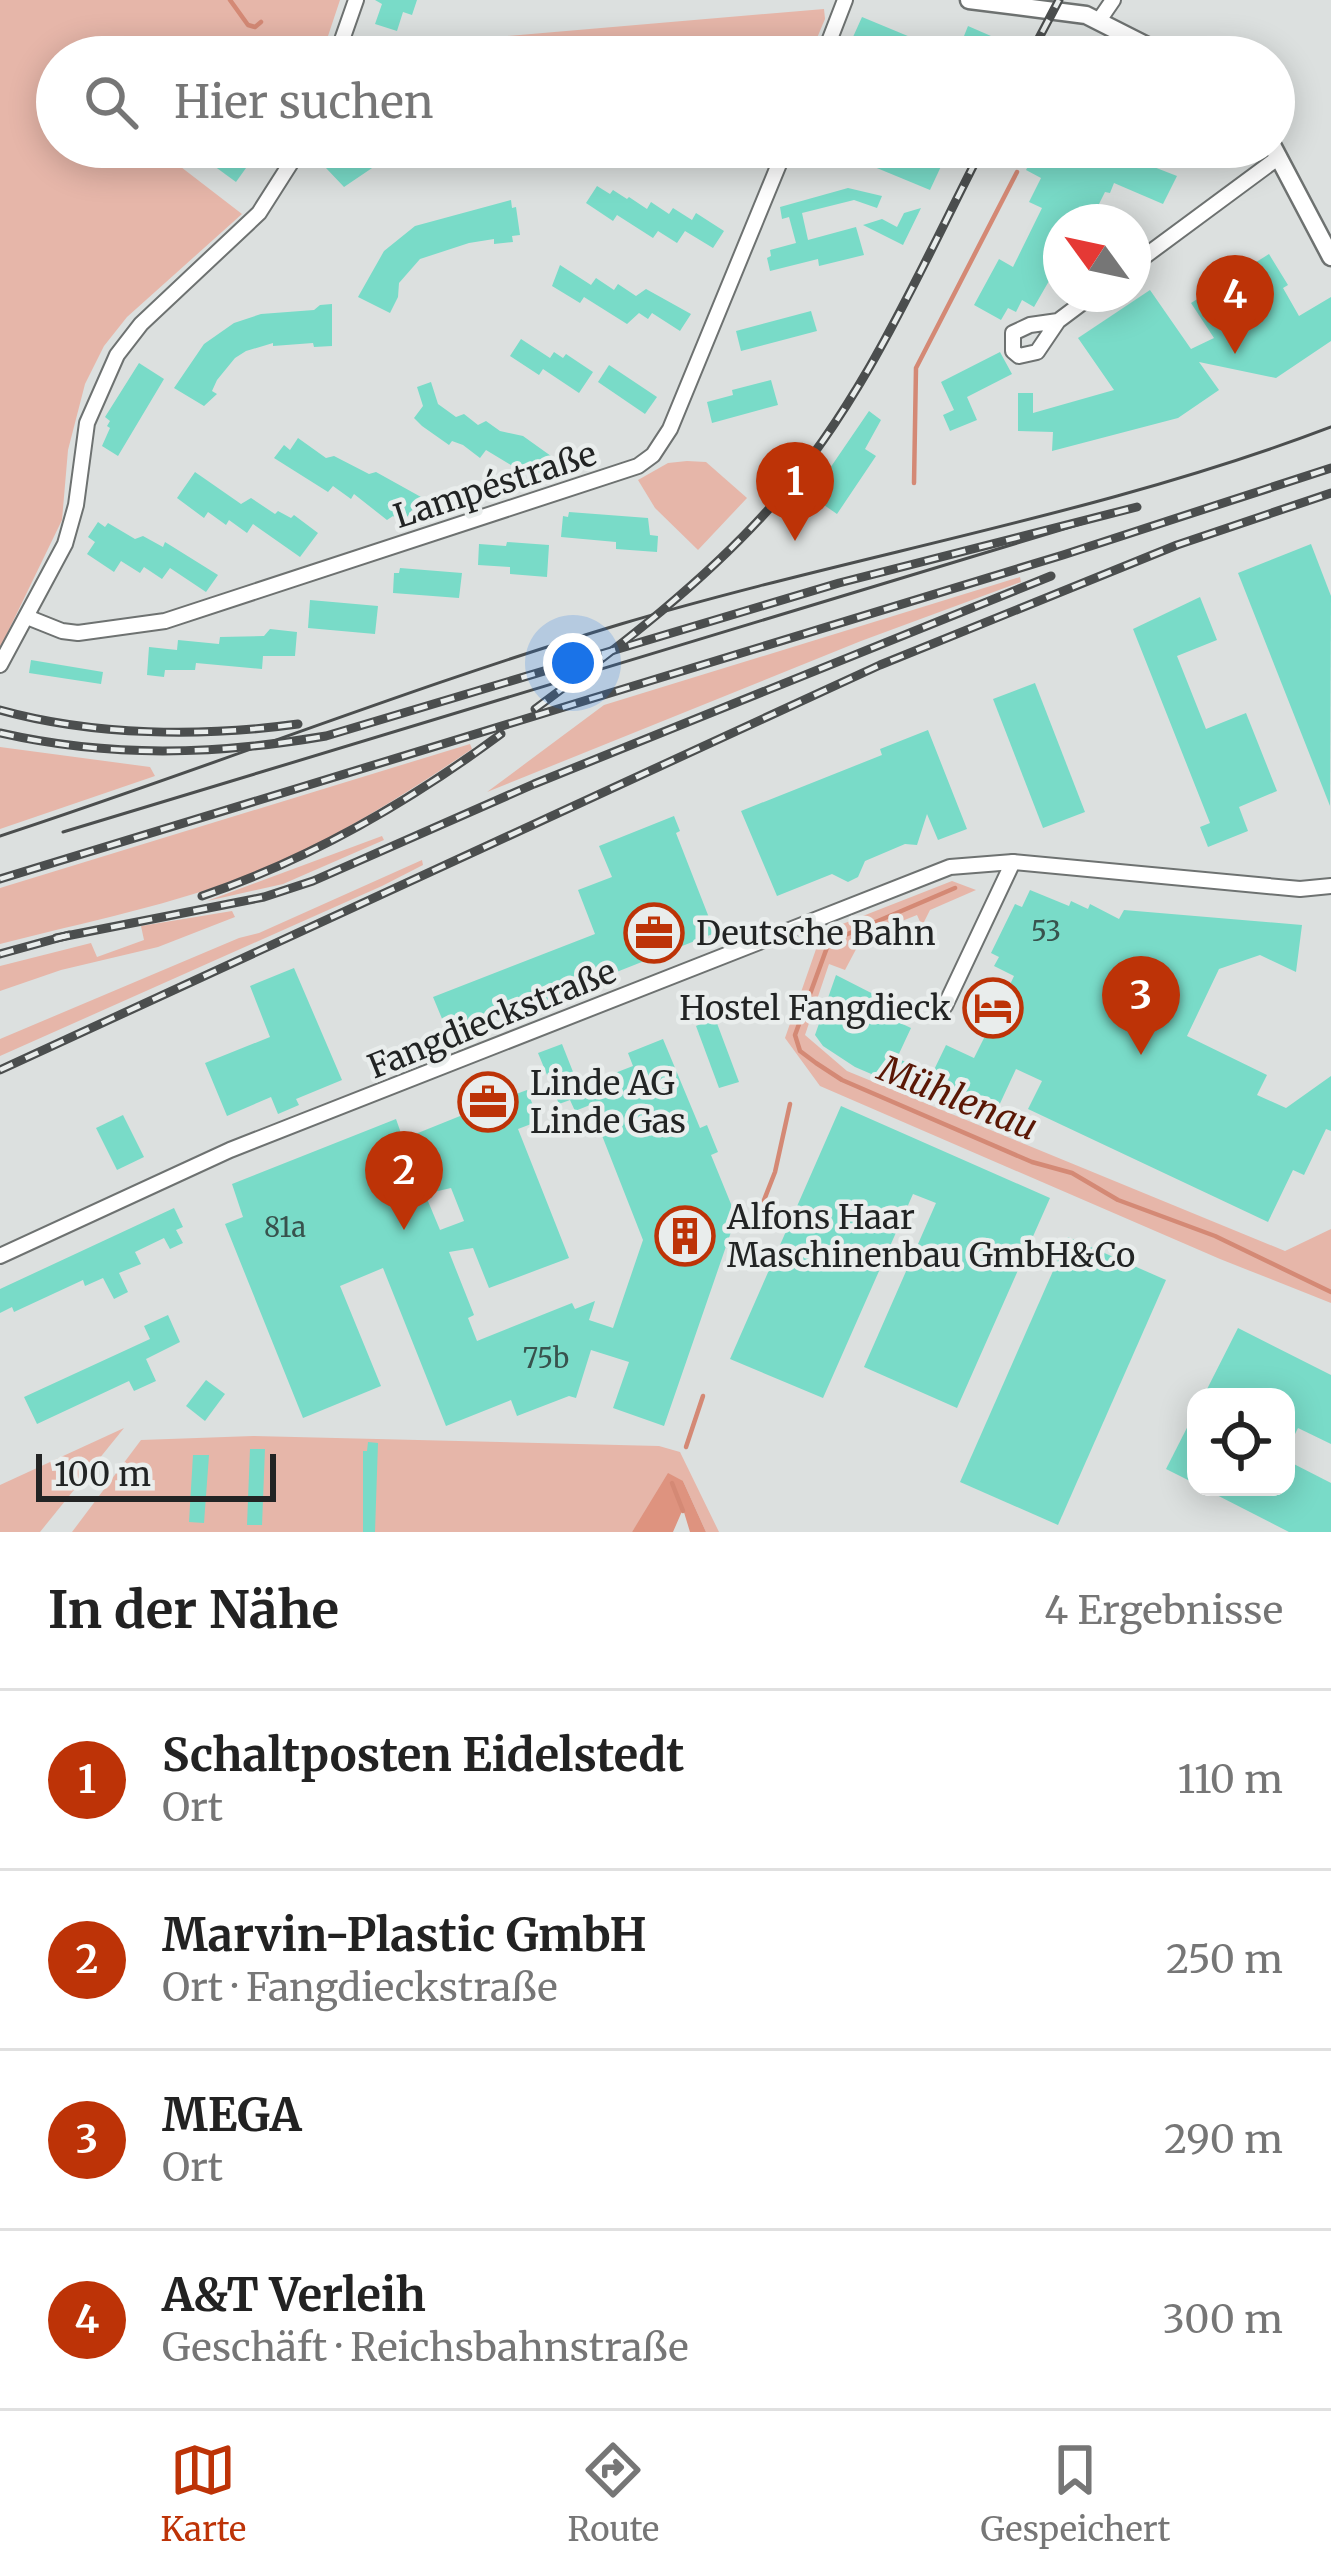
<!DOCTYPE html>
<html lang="de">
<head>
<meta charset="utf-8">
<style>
	:root { --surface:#fff; --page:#f6f6f6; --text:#222; --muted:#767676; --line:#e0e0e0; --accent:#bd3307 }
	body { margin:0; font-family:Merriweather,serif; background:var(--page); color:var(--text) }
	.controls { position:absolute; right:36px; bottom:36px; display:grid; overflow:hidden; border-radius:24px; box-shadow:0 6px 30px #0003 }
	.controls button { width:108px; height:108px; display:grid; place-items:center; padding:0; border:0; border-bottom:3px solid var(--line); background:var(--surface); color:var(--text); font:60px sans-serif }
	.compass { position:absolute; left:1043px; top:204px; width:108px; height:108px; border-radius:50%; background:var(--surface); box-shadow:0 6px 30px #0003; rotate:303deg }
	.scale { position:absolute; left:36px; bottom:30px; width:240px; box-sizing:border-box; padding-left:12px; border:6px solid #222424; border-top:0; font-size:33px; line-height:42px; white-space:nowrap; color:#222424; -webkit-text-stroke:9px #e9edec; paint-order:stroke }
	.you { position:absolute; left:573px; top:663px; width:42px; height:42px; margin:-30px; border:9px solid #fff; border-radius:50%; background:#1a73e8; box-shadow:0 0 0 18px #1a73e833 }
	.badge { display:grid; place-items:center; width:78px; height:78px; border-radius:50%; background:var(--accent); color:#fff; font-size:39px; font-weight:700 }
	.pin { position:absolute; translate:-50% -99px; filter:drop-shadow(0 3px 6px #0008) }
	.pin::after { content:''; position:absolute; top:63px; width:42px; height:36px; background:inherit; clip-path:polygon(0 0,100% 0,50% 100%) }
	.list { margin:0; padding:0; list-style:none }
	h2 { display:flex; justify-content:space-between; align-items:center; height:156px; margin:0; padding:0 48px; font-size:51px }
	h2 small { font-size:39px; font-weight:400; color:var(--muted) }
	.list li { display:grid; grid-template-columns:78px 1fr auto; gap:36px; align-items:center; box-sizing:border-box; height:180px; padding:0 48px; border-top:3px solid var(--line) }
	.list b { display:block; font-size:45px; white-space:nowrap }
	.list p { margin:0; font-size:39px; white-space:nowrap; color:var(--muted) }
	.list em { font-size:39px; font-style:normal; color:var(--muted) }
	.icon { flex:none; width:66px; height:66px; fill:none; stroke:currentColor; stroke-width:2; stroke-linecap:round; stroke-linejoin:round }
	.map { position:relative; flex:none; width:1331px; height:1532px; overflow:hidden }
	.search { position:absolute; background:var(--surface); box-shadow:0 6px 30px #0003; left:36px; right:36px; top:36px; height:132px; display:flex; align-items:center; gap:30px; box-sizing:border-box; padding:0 42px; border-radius:66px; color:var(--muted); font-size:45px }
	.sheet { height:876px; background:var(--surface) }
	nav { display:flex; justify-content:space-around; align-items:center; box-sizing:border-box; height:168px; border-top:3px solid var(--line); background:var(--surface); font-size:33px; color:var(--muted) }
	nav a { display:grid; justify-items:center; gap:6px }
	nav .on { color:var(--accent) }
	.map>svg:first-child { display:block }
</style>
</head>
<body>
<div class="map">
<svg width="1331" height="1532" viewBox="0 0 1331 1532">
	<rect width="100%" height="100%" fill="#dce0df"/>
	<g fill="#e6b6a9">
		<polygon points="0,0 340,0 321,57 57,57 57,147 155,147 242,214 127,317 104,346 85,384 68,450 62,520 0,648"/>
		<polygon points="824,9 825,19 809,57 396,57 447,51 495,37"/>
		<polygon points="687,461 706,462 747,498 698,550 655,508 638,480 668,463"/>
		<polygon points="1020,577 1021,582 861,641 487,792 604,705"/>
		<path d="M470,744L472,749C406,794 338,837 265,868C181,904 88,921 0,944V888Z"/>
		<polygon points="0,747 150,767 155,776 0,829"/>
		<polygon points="382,836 384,840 283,884 207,901"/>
		<polygon points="422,860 423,865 382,886 0,1056 0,1039 239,938 259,933"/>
		<polygon points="952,881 976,890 930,910 922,926 917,915 902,921 906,932 892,925 881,930 873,944 862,938 845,970 829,964 805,1035 847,1071 1285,1251 1331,1229 1331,1303 1220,1259 820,1086 785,1038 822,932"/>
		<polygon points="232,911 235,917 158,947 61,970 0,991 0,966 91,943 97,957 144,940 141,926"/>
		<polygon points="124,1428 40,1532 0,1532 0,1485"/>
		<polygon points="253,1436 659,1446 680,1452 719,1532 706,1532 683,1481 645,1513 632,1532 72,1532 141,1440"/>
	</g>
	<polygon fill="#de937f" points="668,1473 683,1481 706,1532 690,1532 683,1509 673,1532 632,1532"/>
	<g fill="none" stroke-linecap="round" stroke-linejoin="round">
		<g stroke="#d48975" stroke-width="4.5">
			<polyline points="230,0 248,25 255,27 261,22"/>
			<polyline points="914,483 916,368 1017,172"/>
			<polyline points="955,888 829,942 795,1035 800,1051 816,1063 842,1080 1032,1162 1072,1173 1118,1200 1215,1236 1331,1292"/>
			<polyline points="757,1218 775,1172 790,1104"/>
			<polyline points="686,1447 703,1396"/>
			<polyline points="672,1483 683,1511"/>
		</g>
	</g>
	<g fill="#79dbc8" fill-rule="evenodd">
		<polygon points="375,0 417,0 412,15 403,12 397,31 375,24 382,4"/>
		<polygon points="862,17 956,56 968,26 991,36 982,57 895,57 872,48 871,51 883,57 844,57"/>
		<polygon points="188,147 261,147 236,182"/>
		<polygon points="351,147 422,147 422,160 375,166 344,187 326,168"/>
		<polygon points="826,147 950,147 930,190"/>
		<polygon points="1038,147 1071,164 1079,147 1127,147 1123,155 1177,176 1163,204 1114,183 1110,193 1105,192 1090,222 1061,222 1061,277 1053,274 1034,307 1022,300 1016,312 1008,308 1001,320 974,305 999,259 1013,267 1042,208 1029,202 1041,178 1026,170"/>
		<polygon points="597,186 610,194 613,190 627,199 629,197 647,209 651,202 669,214 673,208 692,220 696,213 724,231 713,248 685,231 677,243 658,231 653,238 617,215 613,221 586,203"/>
		<polygon points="848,188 882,196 877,208 854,200 802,213 808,240 856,227 864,255 819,266 818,259 770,271 767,258 771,256 770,250 796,243 789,217 782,219 780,207"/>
		<polygon points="511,200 512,208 516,207 520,235 512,236 513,242 494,244 494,239 469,243 420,259 399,283 398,297 390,313 358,297 384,251 415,226"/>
		<polygon points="921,208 903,245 863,225 882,219 897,227 904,213"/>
		<polygon points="1269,254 1288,285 1283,288 1299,316 1331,297 1331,341 1276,378 1199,362 1219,390 1178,418 1052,451 1053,432 1018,431 1018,393 1033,393 1033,413 1114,390 1078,338 1150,290 1191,349 1214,338 1191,303"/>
		<polygon points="560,265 591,285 596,278 614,290 618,284 636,296 646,289 691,314 680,331 652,313 648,319 639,313 627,324 584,297 580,303 552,286"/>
		<polygon points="332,304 332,346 314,347 313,343 273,346 273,343 246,351 235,358 217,380 212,391 217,394 204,406 174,388 204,344 234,323 261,314 314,310 320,305"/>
		<polygon points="811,311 817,331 741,351 736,331"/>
		<polygon points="521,339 550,358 554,352 563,358 566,354 593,372 579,393 543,369 539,375 510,356"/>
		<polygon points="1000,352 1012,374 967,397 977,420 950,431 943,415 954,410 941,382"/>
		<polygon points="139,363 164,379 118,456 102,446 110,428 107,426 110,421 105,417"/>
		<polygon points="609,365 657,397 645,414 598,382"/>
		<polygon points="771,380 778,405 712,423 707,402 733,395 732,390"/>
		<polygon points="431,382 438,404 456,417 464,414 478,425 486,421 500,431 523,436 551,456 556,462 545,478 538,474 534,479 486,450 480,458 463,445 452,441 449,445 422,426 414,418 423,406 417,387"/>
		<polygon points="869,411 881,420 865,449 876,456 837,514 811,496"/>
		<polygon points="298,438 326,458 334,456 369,474 376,472 421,497 403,523 393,516 387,520 354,494 351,499 333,486 328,492 274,458 284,445 290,450"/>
		<polygon points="195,472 241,504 251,498 275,514 278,511 291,518 294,515 318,533 300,557 253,524 247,533 229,520 226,525 208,512 204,518 177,498"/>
		<polygon points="569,512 648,518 650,535 658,536 657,552 616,549 616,542 561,537 563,516 568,517"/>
		<polygon points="98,522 105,527 108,523 135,539 143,536 163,547 165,542 218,575 206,592 170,568 162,579 144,567 140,573 121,561 114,572 87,554 95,542 88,537"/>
		<polygon points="507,542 549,545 547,577 510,574 510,567 478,565 479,544 506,546"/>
		<polygon points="1311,544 1331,596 1330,806 1238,573"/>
		<polygon points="400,568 462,573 459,598 393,593 394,573 399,573"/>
		<polygon points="1200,597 1217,640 1177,656 1206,729 1246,713 1277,791 1239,807 1248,831 1208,847 1200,827 1210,823 1133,629"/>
		<polygon points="310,600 378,606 375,634 308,628"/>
		<polygon points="270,629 297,632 295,656 263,656 262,669 196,663 195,670 165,670 164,677 147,675 149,647 177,650 178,640 219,644 220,637 264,636"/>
		<polygon points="31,660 103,672 101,684 29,673"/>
		<polygon points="1035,683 1085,812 1043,828 993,699"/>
		<polygon points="928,730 967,829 938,840 927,814 917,845 905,844 865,861 858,877 848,882 832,874 777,896 741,811 882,755 880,749"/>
		<polygon points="674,816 680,831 676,833 715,933 450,1038 433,997 595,934 578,890 612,877 599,846"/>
		<polygon points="1030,890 1069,906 1071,901 1088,909 1090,904 1119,919 1124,910 1302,925 1296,972 1260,955 1219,969 1187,1036 1267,1075 1257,1095 1286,1108 1331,1076 1331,1131 1326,1129 1304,1175 1293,1170 1268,1222 1028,1109 1042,1081 1016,1069 990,1125 855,1067 823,1046 815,1035 836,975 885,1000 879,1013 911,1028 897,1058 932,1074 946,1045 974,1058 987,1032 967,1022 978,1000 998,1010 1014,976 994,966 999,957 991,953 1015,904 1022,907"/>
		<polygon points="294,968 342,1080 296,1099 299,1105 278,1114 271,1097 227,1116 205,1063 270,1037 250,986"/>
		<polygon points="715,1018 739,1082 719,1088 696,1026"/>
		<path d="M663,1039L700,1128L707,1125L718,1152L711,1155L731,1204V1232L664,1426L613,1408L629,1362L591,1350L576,1398L569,1396L517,1416L511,1400L446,1426L383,1268L340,1286L381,1386L303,1418L225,1224L243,1217L232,1184L396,1119L403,1139L475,1110L467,1089L497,1077L505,1098L527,1090L539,1121L518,1129L569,1258L489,1288L473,1248L449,1252L474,1315L468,1318L477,1341L572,1303L575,1309L595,1301L589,1320L613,1328L643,1240L590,1105L575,1111L570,1100L559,1104L538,1053L562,1044L579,1087L633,1066L628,1053ZM451,1188L464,1221L440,1230L425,1194Z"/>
		<polygon points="841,1106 1050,1198 957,1408 864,1367 936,1203 913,1194 823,1398 730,1359"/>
		<polygon points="123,1115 144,1157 117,1170 96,1128"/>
		<polygon points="174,1208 183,1227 176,1230 183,1243 170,1249 164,1238 135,1252 141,1264 119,1273 128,1292 114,1299 103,1278 85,1286 83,1280 14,1312 12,1307 0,1313 0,1289"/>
		<polygon points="1068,1237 1166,1280 1058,1525 960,1482"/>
		<polygon points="168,1315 180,1342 146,1359 156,1381 134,1391 129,1381 37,1424 24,1397 150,1339 144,1326"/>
		<polygon points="1238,1328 1331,1375 1331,1444 1298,1428 1286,1452 1286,1397 1203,1397"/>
		<polygon points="206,1380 225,1394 205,1421 186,1406"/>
		<polygon points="1196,1410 1196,1484 1166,1469"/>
		<polygon points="368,1442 378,1443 375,1532 363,1532 363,1451 367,1451"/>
		<polygon points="250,1449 265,1449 262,1525 247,1525"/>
		<polygon points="193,1455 209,1455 204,1523 189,1522"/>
		<polygon points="1286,1460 1331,1483 1331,1532 1289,1532 1201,1487 1286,1487"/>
	</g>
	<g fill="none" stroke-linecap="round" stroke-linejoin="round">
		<defs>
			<g id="minor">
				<polyline points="1100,19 1113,0"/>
				<polyline points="336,57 356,0"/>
				<polyline points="823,57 845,0"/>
				<polyline points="1133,265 1279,157"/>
				<polyline points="1058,321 1030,325 1013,333 1013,351 1019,356 1037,352 1058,321 1094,294"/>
				<polyline points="27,617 62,631 78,633 165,621 638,466 653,455 670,429 786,147"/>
				<polyline points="0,665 65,544 76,505 87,423 117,355 141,324 259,213 301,147"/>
				<polyline points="945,1006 1013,862"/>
				<polyline points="0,1256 230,1150 950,867 1013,862 1300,889 1331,886"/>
			</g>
			<g id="tertiary">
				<polyline points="969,0 1086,15 1169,57"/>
				<polyline points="1273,147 1331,257"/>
			</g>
		</defs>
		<use href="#minor" stroke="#6e7271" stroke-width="18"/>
		<use href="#tertiary" stroke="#6e7271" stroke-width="21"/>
		<use href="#minor" stroke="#fff" stroke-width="14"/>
		<use href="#tertiary" stroke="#fff" stroke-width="16"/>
		<g stroke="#4b4e4e" stroke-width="3">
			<polyline points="63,832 1097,519"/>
			<path d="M0,836C208,768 411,687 621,624C856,554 1100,515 1331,427"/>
		</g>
		<defs>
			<g id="rail">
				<polyline points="1029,57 1059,0"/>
				<path d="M535,709C620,646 706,581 776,501C866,398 921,267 983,147"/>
				<path d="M0,710C94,736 202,737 298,724"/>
				<path d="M0,733C110,758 215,755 326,736L839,583L1137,507"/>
				<polyline points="0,879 1063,555 1331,468"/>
				<path d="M202,896C311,859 409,802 501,734"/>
				<polyline points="56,938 264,897 313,881 534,784 1051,576"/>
				<polyline points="0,954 69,935"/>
				<polyline points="0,1070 880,665 1177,545 1331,493"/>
			</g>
		</defs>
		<use href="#rail" stroke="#4b4e4e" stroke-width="9"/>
		<use href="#rail" stroke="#e9edec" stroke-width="4.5" stroke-dasharray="14" stroke-linecap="butt"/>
	</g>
	<defs>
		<symbol id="office-ring" viewBox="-11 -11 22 22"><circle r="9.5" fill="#e9edec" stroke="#bd3307" stroke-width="1.5"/><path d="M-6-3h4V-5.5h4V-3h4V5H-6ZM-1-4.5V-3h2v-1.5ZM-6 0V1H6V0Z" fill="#bd3307"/></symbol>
		<symbol id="hotel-ring" viewBox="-11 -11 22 22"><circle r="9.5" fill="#e9edec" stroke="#bd3307" stroke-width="1.5"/><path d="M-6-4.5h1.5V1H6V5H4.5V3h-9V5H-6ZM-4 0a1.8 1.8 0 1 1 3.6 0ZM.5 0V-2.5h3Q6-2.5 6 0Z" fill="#bd3307"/></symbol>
		<symbol id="building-ring" viewBox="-11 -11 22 22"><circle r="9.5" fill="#e9edec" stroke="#bd3307" stroke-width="1.5"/><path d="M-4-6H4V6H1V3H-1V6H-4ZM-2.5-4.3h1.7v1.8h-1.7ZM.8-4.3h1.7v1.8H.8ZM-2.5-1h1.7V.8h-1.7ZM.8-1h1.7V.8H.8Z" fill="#bd3307"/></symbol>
	</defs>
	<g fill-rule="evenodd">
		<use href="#office-ring" x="621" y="900" width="66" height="66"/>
		<use href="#hotel-ring" x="960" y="975" width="66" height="66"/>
		<use href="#office-ring" x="455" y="1069" width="66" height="66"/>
		<use href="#building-ring" x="652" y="1203" width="66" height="66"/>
	</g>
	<g text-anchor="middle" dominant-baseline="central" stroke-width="9" stroke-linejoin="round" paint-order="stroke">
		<g font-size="27" fill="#38524d">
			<text x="1046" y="931">53</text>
			<text x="285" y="1227">81a</text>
			<text x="546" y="1358">75b</text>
		</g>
		<g font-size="33" fill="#222424" stroke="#e9edec">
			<text transform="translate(495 485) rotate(-18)">Lampéstraße</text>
			<text transform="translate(492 1019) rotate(-22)">Fangdieckstraße</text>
		</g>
		<g font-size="33" fill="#222424" stroke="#e9edec" text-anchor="start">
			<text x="696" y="933">Deutsche Bahn</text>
			<text x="951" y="1008" text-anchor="end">Hostel Fangdieck</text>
			<text x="530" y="1083">Linde AG<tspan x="530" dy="38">Linde Gas</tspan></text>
			<text x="727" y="1217">Alfons Haar<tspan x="727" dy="38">Maschinenbau GmbH&amp;Co</tspan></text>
		</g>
		<g font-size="36" font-style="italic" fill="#5a1705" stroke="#e9edec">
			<text transform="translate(958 1098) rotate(22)">Mühlenau</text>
		</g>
	</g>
</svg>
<div class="controls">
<button><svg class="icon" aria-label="locate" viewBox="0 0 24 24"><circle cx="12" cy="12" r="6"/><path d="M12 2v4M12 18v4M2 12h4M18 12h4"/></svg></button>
</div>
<svg class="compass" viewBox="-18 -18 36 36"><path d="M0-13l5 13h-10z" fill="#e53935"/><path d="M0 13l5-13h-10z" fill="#767676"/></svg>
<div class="scale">100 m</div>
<div class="you"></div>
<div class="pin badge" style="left:795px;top:541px">1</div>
<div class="pin badge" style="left:404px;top:1230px">2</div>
<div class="pin badge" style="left:1141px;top:1055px">3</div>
<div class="pin badge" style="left:1235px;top:354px">4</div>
<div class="search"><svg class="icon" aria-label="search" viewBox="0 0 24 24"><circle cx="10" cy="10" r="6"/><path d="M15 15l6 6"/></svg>Hier suchen</div>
</div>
<section class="sheet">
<h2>In der Nähe<small>4 Ergebnisse</small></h2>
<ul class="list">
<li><span class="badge">1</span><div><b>Schaltposten Eidelstedt</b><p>Ort</p></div><em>110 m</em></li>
<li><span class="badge">2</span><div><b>Marvin-Plastic GmbH</b><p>Ort · Fangdieckstraße</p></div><em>250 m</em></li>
<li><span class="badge">3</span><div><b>MEGA</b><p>Ort</p></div><em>290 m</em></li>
<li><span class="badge">4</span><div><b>A&amp;T Verleih</b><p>Geschäft · Reichsbahnstraße</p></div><em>300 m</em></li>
</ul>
</section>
<nav>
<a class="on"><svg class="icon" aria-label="map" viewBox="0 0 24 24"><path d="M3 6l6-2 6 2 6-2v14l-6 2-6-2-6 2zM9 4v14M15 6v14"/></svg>Karte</a>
<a><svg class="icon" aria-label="directions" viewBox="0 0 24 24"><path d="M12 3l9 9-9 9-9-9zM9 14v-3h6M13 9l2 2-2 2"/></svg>Route</a>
<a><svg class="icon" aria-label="saved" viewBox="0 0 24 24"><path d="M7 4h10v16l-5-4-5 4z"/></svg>Gespeichert</a>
</nav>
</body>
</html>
